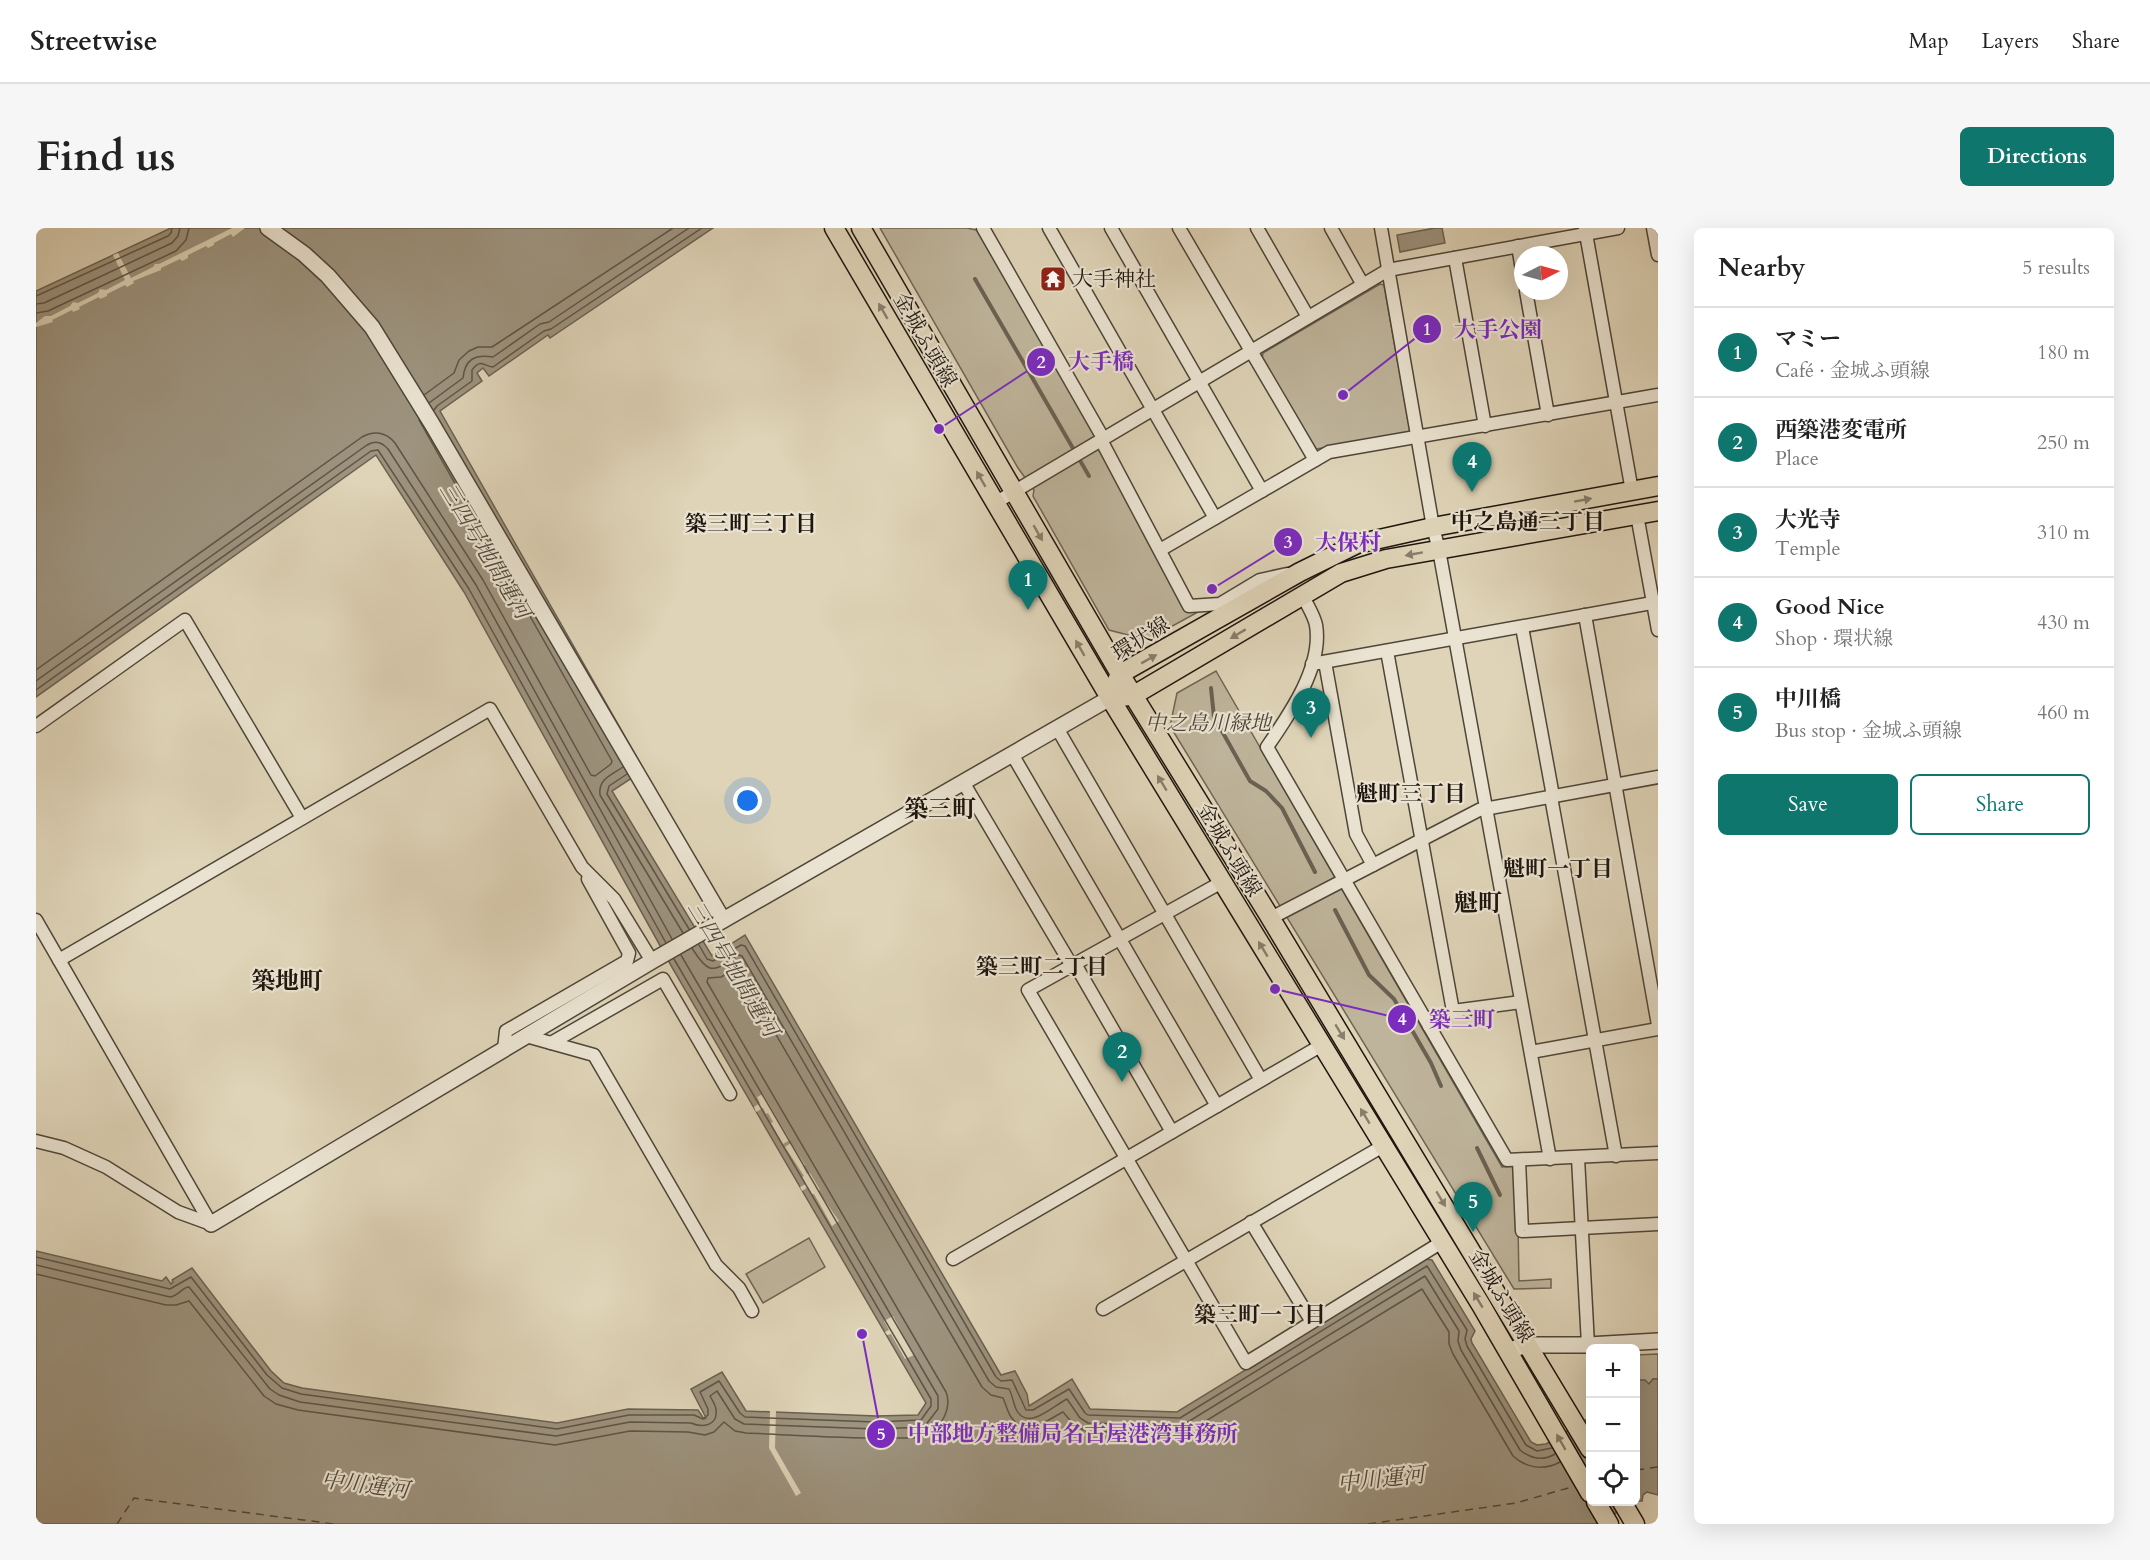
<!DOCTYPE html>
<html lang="en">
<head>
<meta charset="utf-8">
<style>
	:root { --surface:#fff; --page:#f6f6f6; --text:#222; --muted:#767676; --line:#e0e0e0; --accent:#0f766e }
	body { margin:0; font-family:Cardo,"Noto Serif JP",serif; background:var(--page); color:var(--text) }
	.controls { position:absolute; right:18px; bottom:18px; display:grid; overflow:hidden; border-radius:9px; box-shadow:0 6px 24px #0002 }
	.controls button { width:54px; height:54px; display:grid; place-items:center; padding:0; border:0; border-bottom:2px solid var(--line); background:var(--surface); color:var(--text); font:30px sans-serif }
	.compass { position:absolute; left:1478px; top:18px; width:54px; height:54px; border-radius:50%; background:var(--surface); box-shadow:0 6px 24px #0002; rotate:84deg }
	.you { position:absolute; left:712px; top:573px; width:21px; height:21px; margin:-15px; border:4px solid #fff; border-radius:50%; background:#1a73e8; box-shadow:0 0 0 9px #1a73e833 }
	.badge { display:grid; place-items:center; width:39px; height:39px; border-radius:50%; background:var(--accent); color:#fff; font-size:20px; font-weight:700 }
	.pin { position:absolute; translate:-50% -50px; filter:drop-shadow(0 2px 3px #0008) }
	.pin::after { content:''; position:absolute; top:32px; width:21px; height:18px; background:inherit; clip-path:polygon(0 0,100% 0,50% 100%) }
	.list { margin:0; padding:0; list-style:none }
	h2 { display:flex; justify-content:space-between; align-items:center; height:78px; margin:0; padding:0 24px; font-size:26px }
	h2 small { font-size:20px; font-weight:400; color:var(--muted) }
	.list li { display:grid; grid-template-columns:39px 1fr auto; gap:18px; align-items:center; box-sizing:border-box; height:90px; padding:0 24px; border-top:2px solid var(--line) }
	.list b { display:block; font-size:22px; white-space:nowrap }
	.list p { margin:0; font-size:20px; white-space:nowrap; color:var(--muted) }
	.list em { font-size:20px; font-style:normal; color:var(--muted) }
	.actions { display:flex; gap:12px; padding:18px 24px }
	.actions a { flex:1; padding:14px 0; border:2px solid var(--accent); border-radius:9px; text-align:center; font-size:21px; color:var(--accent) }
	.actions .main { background:var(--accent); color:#fff }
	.icon { flex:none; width:33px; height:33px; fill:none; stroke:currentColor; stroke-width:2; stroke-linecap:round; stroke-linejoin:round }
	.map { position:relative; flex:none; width:1622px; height:1296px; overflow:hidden; border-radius:9px }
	header { display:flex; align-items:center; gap:36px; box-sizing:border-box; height:84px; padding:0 30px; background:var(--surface); border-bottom:2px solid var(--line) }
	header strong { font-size:28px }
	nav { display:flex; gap:33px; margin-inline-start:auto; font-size:21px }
	.intro { display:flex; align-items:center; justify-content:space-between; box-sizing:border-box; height:144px; padding:0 36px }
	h1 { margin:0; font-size:42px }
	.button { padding:15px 27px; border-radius:9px; background:var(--accent); color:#fff; font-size:21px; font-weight:700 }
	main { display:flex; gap:36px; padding:0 36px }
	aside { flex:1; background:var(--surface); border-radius:9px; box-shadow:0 6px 24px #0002 }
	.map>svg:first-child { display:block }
</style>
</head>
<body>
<header>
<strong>Streetwise</strong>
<nav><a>Map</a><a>Layers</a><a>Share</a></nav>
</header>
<div class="intro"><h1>Find us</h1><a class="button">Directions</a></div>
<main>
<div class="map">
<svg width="1622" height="1296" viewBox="0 0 1622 1296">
	<rect width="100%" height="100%" fill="#dfd4b8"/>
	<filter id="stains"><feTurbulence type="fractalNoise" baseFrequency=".00333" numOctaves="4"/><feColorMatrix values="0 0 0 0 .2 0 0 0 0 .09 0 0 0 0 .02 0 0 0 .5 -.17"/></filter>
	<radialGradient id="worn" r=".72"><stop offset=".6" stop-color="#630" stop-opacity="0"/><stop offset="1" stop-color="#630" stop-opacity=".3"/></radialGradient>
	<g fill="#beb49b" stroke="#6e6554" stroke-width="1.5">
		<polygon points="844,0 931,0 945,3 1056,196 1149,381 1162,384 1111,412 1073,402 997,268 998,262 982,240"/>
		<polygon points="1344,56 1348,57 1374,203 1371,207 1280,221 1226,131 1227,125"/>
		<polygon points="1180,443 1466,939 1481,938 1483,1053 1515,1051 1515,1060 1478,1061 1134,498 1141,465"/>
		<polygon points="773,1010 789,1039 727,1075 710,1046"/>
		<polygon points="1622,1126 1622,1151 1617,1151 1613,1156 1600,1152 1600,1127"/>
	</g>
	<g fill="#9d937e" stroke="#6a6151" stroke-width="1.5">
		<polygon points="135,0 677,0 514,110 512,107 453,148 447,140 441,145 446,153 404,183 608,542 576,563 676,728 709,707 965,1147 979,1143 991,1166 993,1178 1036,1151 1054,1181 1141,1184 1390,1031 1396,1032 1439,1103 1435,1111 1436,1115 1495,1214 1501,1217 1510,1216 1554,1189 1554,1274 1598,1274 1562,1296 0,1296 0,1023 126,1053 130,1049 135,1056 137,1054 136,1052 156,1040 235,1143 248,1155 266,1160 521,1195 592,1181 662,1182 668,1191 670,1190 655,1161 686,1144 710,1183 840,1188 882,1187 890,1175 637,741 428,364 340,227 0,469 0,63"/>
		<polygon points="1399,0 1406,0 1409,15 1364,24 1361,7"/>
		<polygon points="1617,1151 1622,1151 1622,1267 1611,1264 1607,1267 1606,1273 1600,1273 1600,1152 1609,1152 1613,1156"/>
	</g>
	<g fill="#dfd4b8">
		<polygon points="196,0 209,0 197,9 195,6 178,15 178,17 172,20 170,18 152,27 152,30 146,33 144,31 125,40 125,42 97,53 98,55 91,59 89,57 71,66 71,68 64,71 63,69 43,79 44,81 37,84 36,82 16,92 17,94 0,99 0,95 9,88 15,88 34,78 37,74 42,75 62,65 64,61 70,62 89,52 77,27 82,25 95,50 117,39 119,36 123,36"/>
		<polygon points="727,866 754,912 747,916 735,895 737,894 732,885 730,886 727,880 720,884 718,879 724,875 721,869"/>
		<polygon points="755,915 769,937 767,938 771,946 774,945 784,962 782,963 803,993 796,998 778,966 776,966 772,959 766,963 764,959 770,956 766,949 768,948 749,919"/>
		<polygon points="857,1088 878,1127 869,1131 855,1106 851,1107 849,1104 853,1102 848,1093"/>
		<polygon points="734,1182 740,1182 739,1220 765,1265 760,1268 733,1220"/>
	</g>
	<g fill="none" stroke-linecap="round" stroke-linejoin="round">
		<g stroke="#5e5446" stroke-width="1.5">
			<polyline points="0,68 132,8 135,5 136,0"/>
			<polyline points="0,76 8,75 136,15 142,8 144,0"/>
			<polyline points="0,85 12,83 140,23 150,12 153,0"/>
			<polyline points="388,167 418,145 423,132 433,123 442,119 456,119 637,0"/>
			<path d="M393,175L427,150C429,131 439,126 457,129L504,96L513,94L653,0"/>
			<path d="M398,182L401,178L436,153V142C445,130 447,138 457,139L508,103L515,101L666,0"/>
			<path d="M0,442L326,209C338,202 350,204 359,215L447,352L555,547L559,548L575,536L576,533L383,192"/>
			<path d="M0,453L331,217C339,212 346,214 352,221L440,357L636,711"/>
			<polyline points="0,462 335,223 342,222 433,361 630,715"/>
			<path d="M587,539C575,547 562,551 564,567L647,705"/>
			<polyline points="591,546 573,558 571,566 653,701"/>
			<polyline points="663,717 671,731 677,733 705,717 709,718 960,1149 965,1153 976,1152 990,1182 997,1182 1033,1161 1049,1185 1052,1187 1144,1190 1391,1038 1431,1102 1429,1111 1431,1118 1490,1217 1501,1223 1516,1220"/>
			<path d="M656,720C674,749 677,743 703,727L706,728L953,1153L960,1159L973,1161C977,1168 977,1176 981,1183C993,1203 1018,1177 1031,1171L1044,1190L1052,1195L1147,1197L1389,1048L1423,1103L1422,1113L1425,1122L1484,1222C1495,1231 1507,1233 1519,1226"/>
			<polyline points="0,1029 134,1061 155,1049 231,1147 246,1160 265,1166 521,1201 593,1187 658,1187 667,1191 672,1187 672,1181 664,1164 683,1153 704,1185 709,1189 840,1194 885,1192 895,1178 895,1171 638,731"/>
			<path d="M0,1037L134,1069C143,1068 146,1059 153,1059L234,1161L243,1167L264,1174L520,1208L594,1194L655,1195C666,1200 682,1198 680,1182C680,1177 676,1172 674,1168L681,1163L699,1191L708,1196L840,1201L888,1199L902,1181V1168L645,727"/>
			<path d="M0,1046L130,1077H140L153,1073L228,1168L240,1176L262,1182L519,1217L594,1203L652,1204L669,1207L678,1204L688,1194L699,1203L710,1205C759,1207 809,1211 859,1210C869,1210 882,1211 891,1207C906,1200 916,1179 910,1164L671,754L672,750L685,749L701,740L946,1159L955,1167L967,1170C970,1176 971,1183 975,1189C990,1211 1011,1192 1027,1184L1039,1198L1050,1203L1140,1207L1150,1205L1386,1061L1413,1104V1116L1417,1126L1477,1228C1490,1240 1508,1243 1524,1234"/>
		</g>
		<g stroke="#6a6151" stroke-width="4">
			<polyline points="939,51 1053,248"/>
			<polyline points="1175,460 1178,489 1214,553 1230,563 1246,580 1279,644"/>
			<polyline points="1299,682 1333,747 1358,771 1395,835 1405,858"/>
			<polyline points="1441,920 1464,967"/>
		</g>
		<g stroke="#51483b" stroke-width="1.5" stroke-dasharray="8 6" stroke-linecap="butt">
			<polyline points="1600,1242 1622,1239"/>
			<polyline points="81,1296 98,1270 298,1296"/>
			<polyline points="1332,1296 1480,1275 1539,1258"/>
		</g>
		<defs>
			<g id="minor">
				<polyline points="947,0 1067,210"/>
				<polyline points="1013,0 1179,290"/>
				<polyline points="1075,0 1226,263"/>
				<polyline points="1143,0 1279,232"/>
				<polyline points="1221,0 1272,89"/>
				<polyline points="1295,0 1327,57"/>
				<polyline points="1345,0 1397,299 1403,322 1514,931"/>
				<polyline points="1549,0 1596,263"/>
				<polyline points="1617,0 1622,27"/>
				<polyline points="1482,18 1487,48"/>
				<polyline points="1419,30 1449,198"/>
				<polyline points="1490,63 1512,187"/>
				<polyline points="1065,212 1153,378 1184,376 1224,352 1251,346"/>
				<polyline points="959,275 1352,42 1582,0"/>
				<polyline points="1601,287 1622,402"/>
				<polyline points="1124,322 1293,224 1622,167"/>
				<path d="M1267,368C1271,377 1278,387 1280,397C1287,439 1253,487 1231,519L1471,932L1622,925"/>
				<polyline points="1549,387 1622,797"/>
				<polyline points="1486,399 1517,568"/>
				<polyline points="1351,423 1417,783 1485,774"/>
				<polyline points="1289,434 1320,606 1337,637"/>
				<polyline points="1276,436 1622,374"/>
				<polyline points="0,498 149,392 266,590"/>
				<polyline points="1021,500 1225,852"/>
				<polyline points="976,526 1181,878"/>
				<polyline points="927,554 1036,738"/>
				<polyline points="1515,569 1580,928"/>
				<polyline points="1186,654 992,762 1210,1135 1406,1014"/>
				<polyline points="1235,690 1443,582 1622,549"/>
				<polyline points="0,692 175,996"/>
				<polyline points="23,732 454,481 546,639 578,671 616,733"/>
				<polyline points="1039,736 1136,904"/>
				<polyline points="1393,798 1417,783"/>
				<polyline points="490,808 558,827 680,1037 703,1060 716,1083"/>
				<polyline points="515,815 627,751 694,866"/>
				<polyline points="468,821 470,803 591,733 593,725 552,651"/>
				<polyline points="1495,824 1622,801"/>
				<polyline points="0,913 28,920 70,939 142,984 175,996"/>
				<polyline points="1542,930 1552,1117"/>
				<polyline points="1483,932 1486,1003 1622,996"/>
				<polyline points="1215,994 1276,1094"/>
				<polyline points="917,1031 1286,817"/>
				<polyline points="1067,1081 1347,918"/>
			</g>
			<g id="tertiary">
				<polyline points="232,0 268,26 292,48 336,99 396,196 687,692"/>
				<polyline points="175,996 616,733 1074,470"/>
				<polyline points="1472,1122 1493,1117 1552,1117 1622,1113"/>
			</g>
			<g id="primary">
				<polyline points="798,0 1074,470 1445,1077 1554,1265"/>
				<polyline points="825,0 1084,446 1232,686 1554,1221"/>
				<polyline points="1079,457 1084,446 1264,344 1321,316 1397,299 1622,258"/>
				<polyline points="1087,469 1098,467 1305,345 1350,331 1622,283"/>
				<polyline points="1560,1274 1573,1296"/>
				<polyline points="1586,1274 1599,1296"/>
			</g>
		</defs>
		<use href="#minor" stroke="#4e4638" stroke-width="15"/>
		<use href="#tertiary" stroke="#4e4638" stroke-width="18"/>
		<use href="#primary" stroke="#1e160e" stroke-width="21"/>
		<use href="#minor" stroke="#eae3d1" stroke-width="12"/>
		<use href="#tertiary" stroke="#eae3d1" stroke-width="15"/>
		<use href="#primary" stroke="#dfd4b8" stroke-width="18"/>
	</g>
	<defs><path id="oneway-solid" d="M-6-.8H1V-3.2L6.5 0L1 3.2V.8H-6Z" transform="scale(1.5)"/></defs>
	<g fill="#887e6c">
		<use href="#oneway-solid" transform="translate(847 83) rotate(-120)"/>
		<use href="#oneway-solid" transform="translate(945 251) rotate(-120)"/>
		<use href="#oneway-solid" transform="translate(1547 272) rotate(-10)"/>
		<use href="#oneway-solid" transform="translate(1002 305) rotate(60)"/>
		<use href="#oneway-solid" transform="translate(1378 326) rotate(170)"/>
		<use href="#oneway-solid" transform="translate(1202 406) rotate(149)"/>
		<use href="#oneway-solid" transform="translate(1044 420) rotate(-120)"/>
		<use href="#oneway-solid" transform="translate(1113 431) rotate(-29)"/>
		<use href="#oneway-solid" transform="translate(1126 555) rotate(-121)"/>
		<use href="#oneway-solid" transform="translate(1227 721) rotate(-121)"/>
		<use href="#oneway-solid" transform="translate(1304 804) rotate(59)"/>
		<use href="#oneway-solid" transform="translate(1329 888) rotate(-121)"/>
		<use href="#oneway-solid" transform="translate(1405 971) rotate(59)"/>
		<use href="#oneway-solid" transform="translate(1442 1072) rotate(-121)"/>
		<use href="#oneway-solid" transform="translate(1525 1214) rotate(-120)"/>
	</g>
	<defs>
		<symbol id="temple-square" viewBox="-11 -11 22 22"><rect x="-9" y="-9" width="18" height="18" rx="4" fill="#8f2418" stroke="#eae3d1"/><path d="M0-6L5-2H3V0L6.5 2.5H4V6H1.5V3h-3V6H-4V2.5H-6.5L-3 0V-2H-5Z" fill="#fff"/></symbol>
	</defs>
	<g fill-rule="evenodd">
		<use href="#temple-square" x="1002" y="36" width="30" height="30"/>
	</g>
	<g text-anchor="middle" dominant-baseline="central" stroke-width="4.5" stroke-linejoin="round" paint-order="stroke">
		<g font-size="21" fill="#1e160e" stroke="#eae3d1" text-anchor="start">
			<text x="1036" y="51">大手神社</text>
		</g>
		<g font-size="21" fill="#1e160e" stroke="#eae3d1">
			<text transform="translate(889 112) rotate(60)">金城ふ頭線</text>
			<text transform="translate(1105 411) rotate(-32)">環状線</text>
			<text transform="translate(1193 622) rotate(59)">金城ふ頭線</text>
			<text transform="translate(1465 1068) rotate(59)">金城ふ頭線</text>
		</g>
		<g font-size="21" font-style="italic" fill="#4e4538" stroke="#eae3d1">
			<text x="1172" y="495">中之島川緑地</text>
		</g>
		<g font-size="22" font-weight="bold" fill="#1e160e" stroke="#eae3d1">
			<text x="1492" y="294">中之島通三丁目</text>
			<text x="715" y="296">築三町三丁目</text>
			<text x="1375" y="566">魁町三丁目</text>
			<text x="1522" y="641">魁町一丁目</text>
			<text x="1006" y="739">築三町二丁目</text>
			<text x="1224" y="1087">築三町一丁目</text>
		</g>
		<g font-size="22" font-style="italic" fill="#51483b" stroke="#eae3d1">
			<text transform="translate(449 323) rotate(59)">三四号地間運河</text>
			<text transform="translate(697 741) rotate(59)">三四号地間運河</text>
			<text transform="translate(1345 1251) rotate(-6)">中川運河</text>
			<text transform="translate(329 1257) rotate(7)">中川運河</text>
		</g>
		<g font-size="24" font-weight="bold" fill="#1e160e" stroke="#eae3d1">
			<text x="904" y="581">築三町</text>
			<text x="1442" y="675">魁町</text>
			<text x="251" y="753">築地町</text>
		</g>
	</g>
	<path fill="none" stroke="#7b2cbf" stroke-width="2" d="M1307 167L1391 101M903 201L1005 134M1176 361L1252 314M1239 761L1366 791M826 1106L845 1206"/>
	<g fill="#7b2cbf" stroke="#eae3d1" stroke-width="2">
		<circle cx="1307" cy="167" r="6"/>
		<circle cx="903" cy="201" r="6"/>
		<circle cx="1176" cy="361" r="6"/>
		<circle cx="1239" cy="761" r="6"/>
		<circle cx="826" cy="1106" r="6"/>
		<circle cx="1391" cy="101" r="15"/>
		<circle cx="1005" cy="134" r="15"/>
		<circle cx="1252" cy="314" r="15"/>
		<circle cx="1366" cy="791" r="15"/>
		<circle cx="845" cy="1206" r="15"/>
	</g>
	<g font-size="18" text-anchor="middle" font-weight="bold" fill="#fff">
		<text x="1391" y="107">1</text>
		<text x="1005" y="140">2</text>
		<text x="1252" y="320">3</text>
		<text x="1366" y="797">4</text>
		<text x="845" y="1212">5</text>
	</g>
	<g font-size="22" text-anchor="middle" font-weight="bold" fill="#7b2cbf" stroke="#eae3d1" stroke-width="4.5" stroke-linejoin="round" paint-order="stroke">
		<text x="1462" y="109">大手公園</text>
		<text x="1065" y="141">大手橋</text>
		<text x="1312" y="322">大保村</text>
		<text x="1426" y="799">築三町</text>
		<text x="1037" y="1213">中部地方整備局名古屋港湾事務所</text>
	</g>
	<rect width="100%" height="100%" filter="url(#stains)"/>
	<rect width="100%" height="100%" fill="url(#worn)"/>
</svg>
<div class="controls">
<button>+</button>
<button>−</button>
<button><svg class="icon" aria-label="locate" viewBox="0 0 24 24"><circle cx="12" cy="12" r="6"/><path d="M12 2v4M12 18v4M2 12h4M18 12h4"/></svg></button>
</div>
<svg class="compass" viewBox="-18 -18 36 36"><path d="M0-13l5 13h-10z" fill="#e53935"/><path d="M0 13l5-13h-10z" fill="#767676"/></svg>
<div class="you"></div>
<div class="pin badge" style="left:992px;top:382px">1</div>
<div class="pin badge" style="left:1086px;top:854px">2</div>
<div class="pin badge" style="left:1275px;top:510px">3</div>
<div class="pin badge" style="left:1436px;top:264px">4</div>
<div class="pin badge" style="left:1437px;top:1004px">5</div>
</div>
<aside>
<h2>Nearby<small>5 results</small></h2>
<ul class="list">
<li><span class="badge">1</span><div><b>マミー</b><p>Café · 金城ふ頭線</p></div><em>180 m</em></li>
<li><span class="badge">2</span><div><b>西築港変電所</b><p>Place</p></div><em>250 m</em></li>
<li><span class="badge">3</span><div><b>大光寺</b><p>Temple</p></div><em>310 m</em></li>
<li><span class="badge">4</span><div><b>Good Nice</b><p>Shop · 環状線</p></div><em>430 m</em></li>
<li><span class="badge">5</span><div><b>中川橋</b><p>Bus stop · 金城ふ頭線</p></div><em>460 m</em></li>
</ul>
<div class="actions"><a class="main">Save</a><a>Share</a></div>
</aside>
</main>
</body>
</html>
